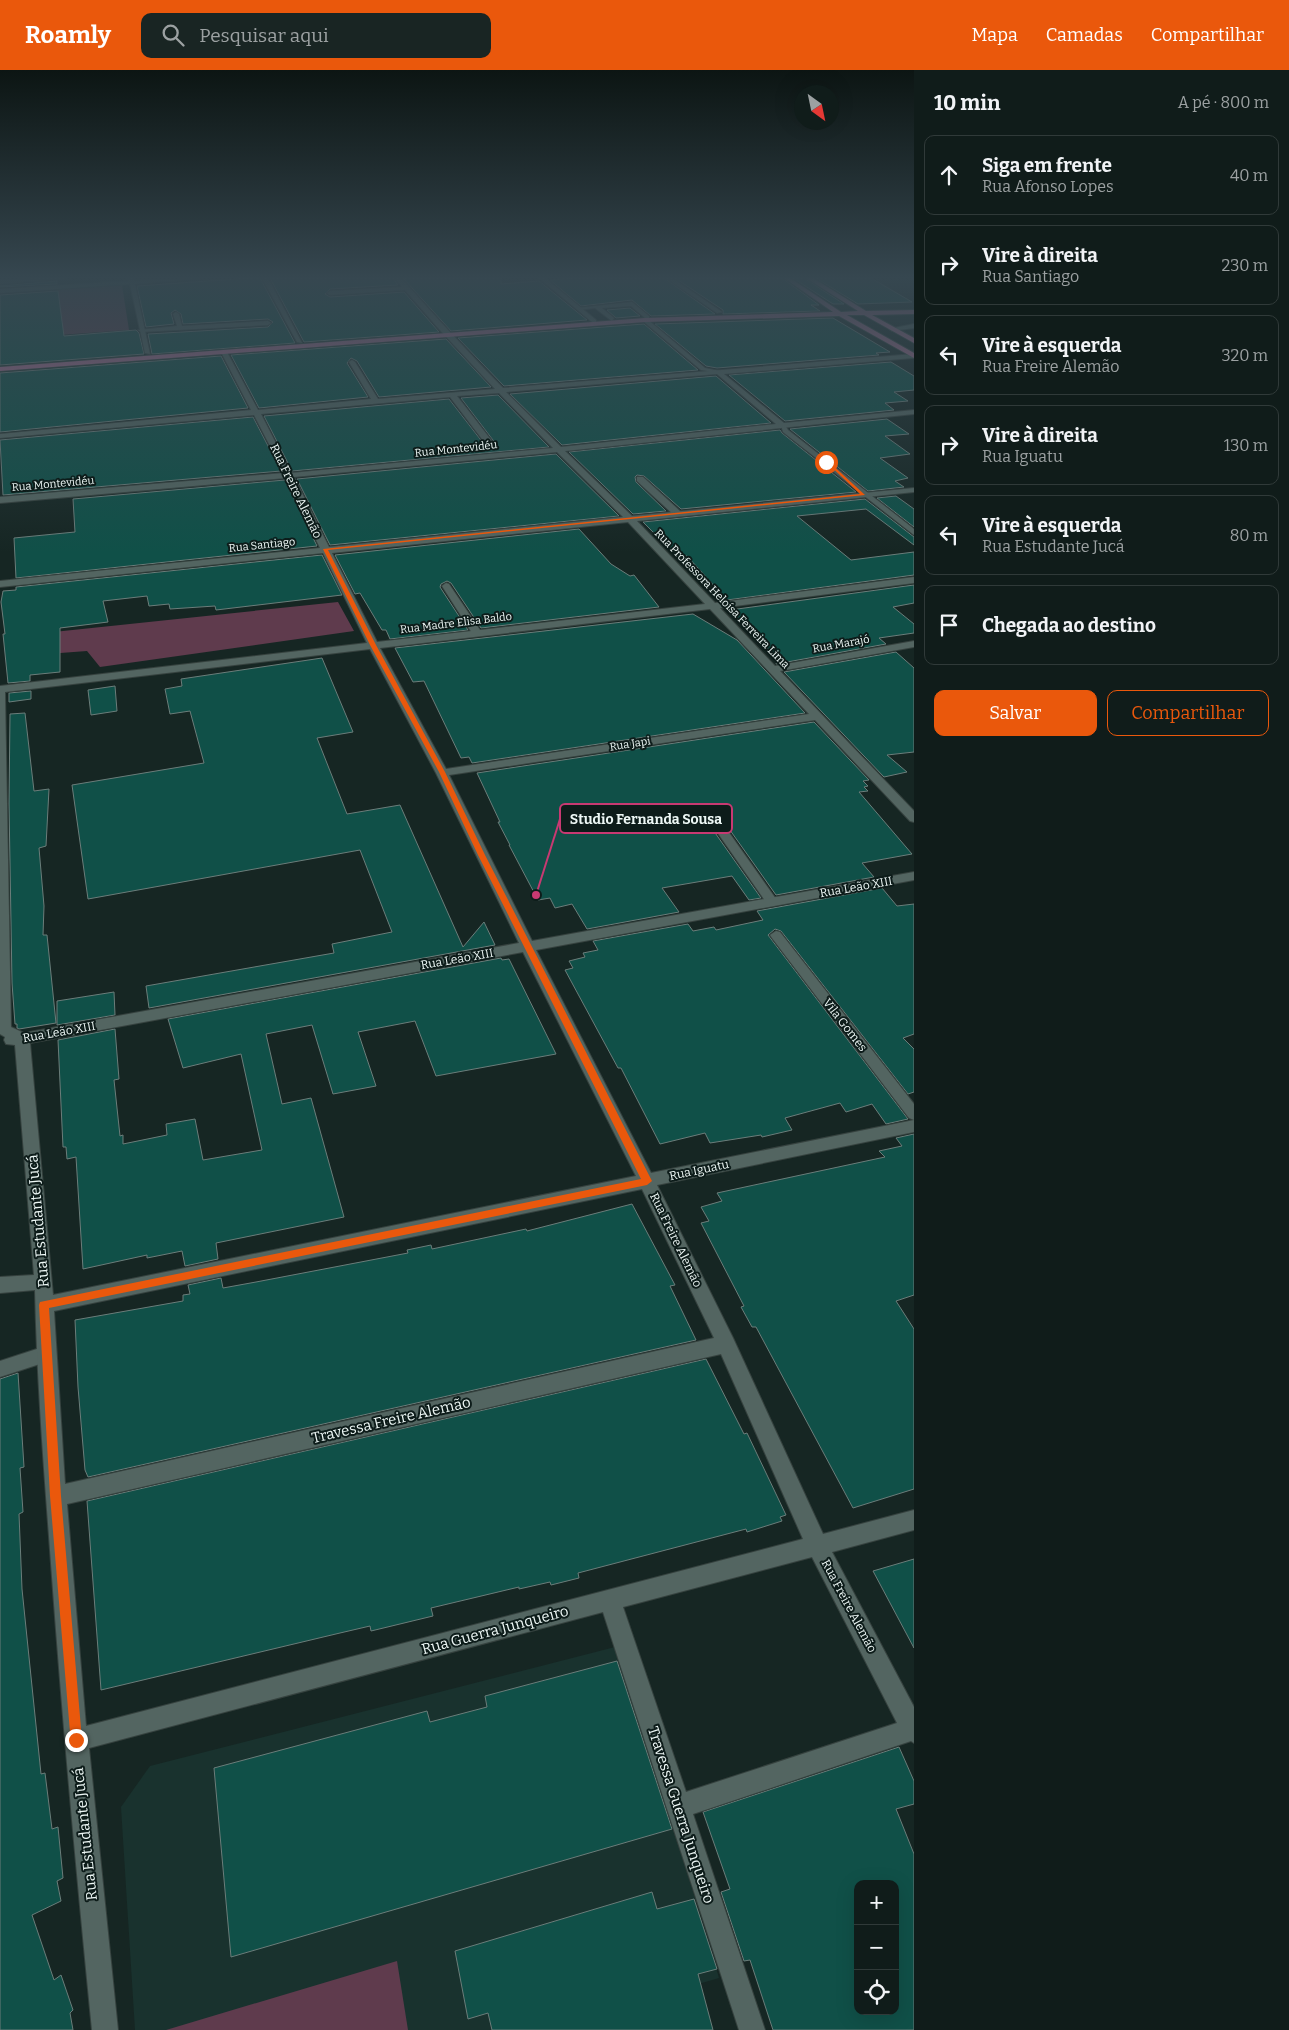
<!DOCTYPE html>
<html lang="pt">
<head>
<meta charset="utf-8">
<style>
	:root { --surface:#101c1a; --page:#192523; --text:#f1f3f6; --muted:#9ca1a2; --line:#303a39; --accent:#ea580c }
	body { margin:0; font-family:Bitter,serif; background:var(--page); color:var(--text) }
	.controls { position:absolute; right:15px; bottom:15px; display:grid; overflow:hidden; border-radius:10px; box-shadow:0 5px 20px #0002 }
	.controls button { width:45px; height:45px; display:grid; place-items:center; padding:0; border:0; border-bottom:1px solid var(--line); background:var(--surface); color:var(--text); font:25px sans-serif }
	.compass { position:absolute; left:794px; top:15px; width:45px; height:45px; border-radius:50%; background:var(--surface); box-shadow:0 5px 20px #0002; rotate:147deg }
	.stop { position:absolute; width:15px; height:15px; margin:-11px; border:4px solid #ea580c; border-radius:50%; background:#fff }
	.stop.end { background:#ea580c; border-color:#fff; box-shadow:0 1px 5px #0008 }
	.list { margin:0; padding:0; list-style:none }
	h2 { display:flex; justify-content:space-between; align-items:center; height:65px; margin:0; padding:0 20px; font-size:21px }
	h2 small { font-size:16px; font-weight:400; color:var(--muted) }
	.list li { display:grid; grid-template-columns:32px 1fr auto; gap:15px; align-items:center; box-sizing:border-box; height:80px; margin:0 10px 10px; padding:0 10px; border:1px solid var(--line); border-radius:10px }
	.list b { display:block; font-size:19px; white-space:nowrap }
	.list p { margin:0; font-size:16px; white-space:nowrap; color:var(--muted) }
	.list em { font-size:16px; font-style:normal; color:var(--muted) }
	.actions { display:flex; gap:10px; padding:15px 20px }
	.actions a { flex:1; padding:11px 0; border:1px solid var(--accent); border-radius:10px; text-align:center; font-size:18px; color:var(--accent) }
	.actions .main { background:var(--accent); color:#fff }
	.icon { flex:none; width:28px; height:28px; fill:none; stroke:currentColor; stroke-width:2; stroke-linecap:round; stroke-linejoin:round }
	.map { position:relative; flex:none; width:914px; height:1960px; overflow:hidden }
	header { display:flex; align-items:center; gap:30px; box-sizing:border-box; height:70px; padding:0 25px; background:var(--accent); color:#fff }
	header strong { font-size:24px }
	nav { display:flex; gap:28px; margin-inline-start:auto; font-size:18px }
	.search { width:350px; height:45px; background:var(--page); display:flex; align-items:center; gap:12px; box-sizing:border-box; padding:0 18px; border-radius:10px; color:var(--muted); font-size:19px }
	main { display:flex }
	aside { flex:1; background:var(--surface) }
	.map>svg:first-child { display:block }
</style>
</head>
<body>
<header>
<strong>Roamly</strong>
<div class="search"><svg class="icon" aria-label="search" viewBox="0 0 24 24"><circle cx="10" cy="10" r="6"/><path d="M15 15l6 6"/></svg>Pesquisar aqui</div>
<nav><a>Mapa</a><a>Camadas</a><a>Compartilhar</a></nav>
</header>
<main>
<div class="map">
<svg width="914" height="1960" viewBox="0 0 914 1960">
	<rect width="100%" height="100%" fill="#162623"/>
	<polygon fill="#19322e" points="619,1576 719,1908 540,1960 135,1960 121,1737 150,1696"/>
	<g fill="#5f3b4d">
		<polygon points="122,215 129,260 59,265 58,219"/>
		<polygon points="338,532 354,561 100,597 87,581 47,584 44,563"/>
		<polygon points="397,1891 408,1960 166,1960"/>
	</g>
	<g fill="#105048" stroke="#6b7d7a" fill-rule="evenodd">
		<polygon points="251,208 260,208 295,273 152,284 148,264 268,257 273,252 268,249 183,254 181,244 175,240 171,243 174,254 146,257 137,216"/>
		<polygon points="270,208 393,208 398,215 330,219 325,224 330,227 404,222 439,262 304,272"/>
		<polygon points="403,208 501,208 501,214 539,211 587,250 451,261"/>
		<polygon points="576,208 664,208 715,244 651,246 632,230 581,236 550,210"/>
		<polygon points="675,208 782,208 819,235 811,235 820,241 723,244 723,240"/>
		<polygon points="793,208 804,208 844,234 833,234"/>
		<polygon points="816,208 871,208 912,232 858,234"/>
		<polygon points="57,211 57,214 0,217 0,216"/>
		<polygon points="58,221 64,266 136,260 139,263 144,284 0,295 0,225"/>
		<polygon points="630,238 640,246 616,248 607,240"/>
		<polygon points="833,248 890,282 876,283 879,285 717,298 706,296 655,254"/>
		<polygon points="644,254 698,300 504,316 458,268"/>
		<polygon points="446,269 491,317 379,327 357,291 351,288 347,293 368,327 259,338 231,285"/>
		<polygon points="221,286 248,338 0,362 0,303"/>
		<polygon points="891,292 914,306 914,320 894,322 908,331 885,333 894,340 785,351 729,305"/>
		<polygon points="716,306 771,353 562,375 510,324"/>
		<polygon points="498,325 549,377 292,401 264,346 449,329 487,378 491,379 496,377 496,374 461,328"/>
		<polygon points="253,347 281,401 3,425 0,370"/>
		<polygon points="887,349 909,364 885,366 910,384 880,388 908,408 895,411 904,417 868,421 790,359"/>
		<polygon points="780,360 782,363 856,422 681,439 644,406 637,405 635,407 636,412 666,441 633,444 569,382"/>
		<polygon points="556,384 619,446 330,475 297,409"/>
		<polygon points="285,410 317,476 16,508 14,468 75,462 73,429"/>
		<polygon points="896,426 914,439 914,457 877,428"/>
		<polygon points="865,429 914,467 914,475 866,439 797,446 851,490 914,482 914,505 727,530 687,486 678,487 643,452"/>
		<polygon points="579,459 611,494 630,506 634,505 659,537 481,558 451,513 447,511 441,514 440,517 468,560 390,569 386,560 382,560 360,523 355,524 335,485"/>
		<polygon points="322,485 342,525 216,540 215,536 170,539 169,534 149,536 147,526 103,531 108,552 60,558 60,602 30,605 30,611 8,613 3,564 5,564 1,532 3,521 16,520 16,517"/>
		<polygon points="914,515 914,533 893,537 914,554 914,563 879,568 886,574 776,594 778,589 730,540"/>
		<polygon points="693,544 737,570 805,643 472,693 469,687 461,688 424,611 413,612 395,578"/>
		<polygon points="896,582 914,598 914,682 887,685 907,702 884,707 784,602"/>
		<polygon points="322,588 353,662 317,668 347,744 400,735 463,877 484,852 495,875 149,938 146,916 334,883 332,874 392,862 360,780 88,829 72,715 204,693 190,641 170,644 165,619 182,616 181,609"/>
		<polygon points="115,616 117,641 91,645 88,620"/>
		<polygon points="31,621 31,629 9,632 9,623"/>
		<polygon points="25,643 34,721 49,719 46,776 39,778 44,836 43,865 47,865 56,953 19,959 17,958 17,954 15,954 12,913 9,734 10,644"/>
		<polygon points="814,652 869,710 863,711 868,716 864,717 868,721 859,722 912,784 862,793 874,807 776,825 720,746 713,744 707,747 706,750 761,828 749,830 732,806 662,818 679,842 587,859 572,834 555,838 550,828 538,830 509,775 510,775 498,752 500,752 477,703"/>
		<polygon points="882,818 897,836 914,834 914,964 903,968 914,979 914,1022 908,1024 781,861 775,859 768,865 908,1049 886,1054 872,1034 846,1042 840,1033 785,1048 792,1060 762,1067 761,1065 710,1073 705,1063 660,1074 621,998 618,998 565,900 573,898 569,891 585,887 583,883 598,880 593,871 688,854 693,861 714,857 716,860 763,850 757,841"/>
		<polygon points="501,888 502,890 509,889 556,984 436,1006 415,951 358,962 376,1016 333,1024 312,955 266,964 282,1034 311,1028 344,1147 216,1173 218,1189 185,1196 182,1181 147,1188 147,1185 83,1199 76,1087 67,1089 66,1077 63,1077 58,970 115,959 119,1009 114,1010 120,1066 123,1065 123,1074 167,1065 166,1054 195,1049 203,1090 262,1080 241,984 183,998 168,949"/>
		<polygon points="114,922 115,945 57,955 57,931"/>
		<polygon points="914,1064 914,1225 896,1231 914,1259 914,1419 853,1438 756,1257 752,1257 741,1237 744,1236 701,1153 709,1151 701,1137 722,1131 717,1123 885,1087 879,1081 902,1076 896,1068"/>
		<polygon points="632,1134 675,1215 670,1216 696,1270 88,1407 85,1400 78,1317 75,1250 183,1231 183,1225 190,1224 188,1215 221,1208 223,1218 256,1212 408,1183 407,1180 431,1175 432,1179 526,1159 527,1161"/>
		<polygon points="706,1289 744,1364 747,1363 786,1445 780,1447 782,1451 747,1462 746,1459 578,1503 579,1508 551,1515 550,1512 519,1519 519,1517 431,1538 433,1546 371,1561 370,1556 340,1563 101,1620 87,1431"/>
		<polygon points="18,1303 24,1397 20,1398 23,1442 19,1444 22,1519 41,1704 45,1703 52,1759 58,1757 63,1808 57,1811 61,1831 32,1845 54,1910 61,1905 73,1940 70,1943 73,1960 0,1960 0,1309"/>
		<polygon points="914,1489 914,1578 873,1501"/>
		<polygon points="617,1591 672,1759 231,1887 214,1698 427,1641 430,1652 487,1637 485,1626"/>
		<path d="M899,1677L914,1711V1734L896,1739L914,1784V1960H773L750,1890L744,1891L721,1822L730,1819L703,1742ZM858,1814H895V1941H858Z"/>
		<polygon points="652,1822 657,1839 694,1829 717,1899 698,1904 713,1960 492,1960 488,1943 468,1949 455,1881"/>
	</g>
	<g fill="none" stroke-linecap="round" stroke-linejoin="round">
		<defs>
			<g id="lane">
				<polygon points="43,208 67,208 0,214 0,210"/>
				<polygon points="632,232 649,246 649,248 645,248 631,236 602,238 614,248 612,251 595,238 579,240 576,238"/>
				<polygon points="176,242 179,244 182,256 268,251 271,253 268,255 141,262 138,260 177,256 173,244"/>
				<polygon points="643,249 647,249 705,298 720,301 720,303 701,300 643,251"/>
				<polygon points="914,254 914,258 892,261 889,259"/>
				<polygon points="781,355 785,355 788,360 914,459 914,465 783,362"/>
				<polygon points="637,407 643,407 681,442 681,446 675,446 637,411"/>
				<polygon points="446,513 449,514 482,563 480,565 474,565 472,563 442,516"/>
				<polygon points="714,746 718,747 776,829 778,832 776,835 768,835 708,749"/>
				<polygon points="776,861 780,862 914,1034 914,1050 909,1048 772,868 770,865"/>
				<polygon points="46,1276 52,1278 55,1284 52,1290 0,1307 0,1291"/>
			</g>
			<g id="street">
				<polygon points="128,208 134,208 134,211 202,208 135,214 150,284 145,283 130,214 0,223 0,219 129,211"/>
				<polygon points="262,208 268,208 302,273 297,272"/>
				<path d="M395,208H401C433,244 468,282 503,318L914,284L913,288L724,304L784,353L914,340V344L565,381L632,446L914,418V422L637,451L715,533L914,507V513L720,538L775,596L914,571V577L780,601L914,741V752L910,751L815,650L449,705L532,871L914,802V810L536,880L651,1103L914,1050V1062L657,1115L733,1268L823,1464L914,1440V1460L832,1482L914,1637V1673L911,1671L693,1744L765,1960H739L603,1542L89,1678L118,1960H92C77,1809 63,1658 52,1507C45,1412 37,1316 35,1220L0,1223V1207L34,1205L15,975L6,974L4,970L5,967L0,964V616L367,573L323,483L0,517V511L320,478L286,408L0,433V427L284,403L254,345L0,368V364L251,340L221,282L224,280L227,282L258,340L371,329L349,292L352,290L355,292L378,329L495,319L439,259L405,220L330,225L327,223L330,221L402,217ZM717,304L776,354L561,377L506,322ZM499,323L553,378L291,403L261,344L450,327L488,377H491L495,375L457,326ZM557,382L623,447L329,477L294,407ZM628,452L705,534L377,572L332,483ZM710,539L809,644L446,699L380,578ZM370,579L436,703L519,873L24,963L11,957L5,622ZM523,882L636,1106L53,1225L30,973ZM642,1119L714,1268L65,1414L54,1241ZM721,1284L803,1469L86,1656L67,1434ZM812,1487L897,1653L686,1722L623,1537Z"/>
				<polygon points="539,208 545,208 596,250 596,252 592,252"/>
				<polygon points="666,208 672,208 722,242 717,243"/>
			</g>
			<polygon id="primary" points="784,208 790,208 841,242 858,241 806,208 813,208 866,241 914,240 914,244 872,245 914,268 914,273 864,245 847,245 914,283 914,288 839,246 645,252 0,301 0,297 645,248 833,242"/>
		</defs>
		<use href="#lane" stroke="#36423f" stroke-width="2"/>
		<use href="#street" stroke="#36423f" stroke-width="2"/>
		<use href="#primary" stroke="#36423f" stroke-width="2"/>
		<use href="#lane" fill="#536561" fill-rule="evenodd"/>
		<use href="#street" fill="#536561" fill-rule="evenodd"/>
		<use href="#primary" fill="#b36f95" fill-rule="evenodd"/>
	</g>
	<linearGradient id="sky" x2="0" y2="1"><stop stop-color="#0c1513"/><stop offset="0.43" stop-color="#364750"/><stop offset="1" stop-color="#364750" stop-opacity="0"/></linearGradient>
	<rect width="914" height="482" fill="url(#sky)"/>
	<polygon fill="#ea580c" points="825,391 828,391 865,425 328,480 376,575 445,702 485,785 652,1111 647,1115 49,1238 61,1426 82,1670 80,1674 76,1676 71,1674 50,1426 39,1235 40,1232 641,1109 478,785 439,702 370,575 323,479 860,424"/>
	<g text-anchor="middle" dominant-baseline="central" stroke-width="4" stroke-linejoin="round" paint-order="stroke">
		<g font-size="11" fill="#edf7f5" stroke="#0d1c1a">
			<text transform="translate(456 379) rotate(-6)">Rua Montevidéu</text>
			<text transform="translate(53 414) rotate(-5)">Rua Montevidéu</text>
			<text transform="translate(262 475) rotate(-6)">Rua Santiago</text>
			<text transform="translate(722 529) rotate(46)">Rua Professora Heloísa Ferreira Lima</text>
			<text transform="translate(456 553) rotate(-7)">Rua Madre Elisa Baldo</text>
			<text transform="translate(841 574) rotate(-10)">Rua Marajó</text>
			<text transform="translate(630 674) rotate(-9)">Rua Japi</text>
		</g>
		<g font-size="12" fill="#edf7f5" stroke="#0d1c1a">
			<text transform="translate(296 421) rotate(64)">Rua Freire Alemão</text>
			<text transform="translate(856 817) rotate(-10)">Rua Leão XIII</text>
			<text transform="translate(457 889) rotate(-10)">Rua Leão XIII</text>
			<text transform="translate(845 955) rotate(52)">Vila Gomes</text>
			<text transform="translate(59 962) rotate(-10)">Rua Leão XIII</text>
			<text transform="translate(699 1100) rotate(-12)">Rua Iguatu</text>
			<text transform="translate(676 1170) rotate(64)">Rua Freire Alemão</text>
			<text transform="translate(849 1536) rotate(62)">Rua Freire Alemão</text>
		</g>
		<g font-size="15" fill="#edf7f5" stroke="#0d1c1a">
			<text transform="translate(38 1151) rotate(-95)">Rua Estudante Jucá</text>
			<text transform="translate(391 1350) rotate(-13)">Travessa Freire Alemão</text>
			<text transform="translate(495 1560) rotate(-15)">Rua Guerra Junqueiro</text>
			<text transform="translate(681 1745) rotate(72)">Travessa Guerra Junqueiro</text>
			<text transform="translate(85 1764) rotate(-96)">Rua Estudante Jucá</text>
		</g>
	</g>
	<path fill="none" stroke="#c83972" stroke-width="2" d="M536 825L560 749"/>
	<circle fill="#c83972" stroke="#0d1c1a" stroke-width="2" cx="536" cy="825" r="5"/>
	<rect fill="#0d1c1a" stroke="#c83972" stroke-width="2" x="560" y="734" width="172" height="29" rx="5"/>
	<g font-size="14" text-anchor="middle" font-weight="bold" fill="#edf7f5">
		<text x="646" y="754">Studio Fernanda Sousa</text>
	</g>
</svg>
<div class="controls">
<button>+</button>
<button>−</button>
<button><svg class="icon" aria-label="locate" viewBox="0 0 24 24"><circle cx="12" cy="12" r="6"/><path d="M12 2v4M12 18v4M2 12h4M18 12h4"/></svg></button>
</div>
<svg class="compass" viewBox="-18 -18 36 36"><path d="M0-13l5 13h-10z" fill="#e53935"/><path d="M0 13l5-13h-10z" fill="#9ca1a2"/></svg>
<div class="stop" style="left:826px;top:392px"></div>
<div class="stop end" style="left:76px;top:1670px"></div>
</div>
<aside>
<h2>10 min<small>A pé · 800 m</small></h2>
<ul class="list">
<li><svg class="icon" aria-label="ahead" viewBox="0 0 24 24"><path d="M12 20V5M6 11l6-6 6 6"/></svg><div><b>Siga em frente</b><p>Rua Afonso Lopes</p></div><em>40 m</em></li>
<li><svg class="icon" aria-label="right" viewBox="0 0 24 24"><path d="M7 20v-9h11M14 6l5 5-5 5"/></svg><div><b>Vire à direita</b><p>Rua Santiago</p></div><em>230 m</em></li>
<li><svg class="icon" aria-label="left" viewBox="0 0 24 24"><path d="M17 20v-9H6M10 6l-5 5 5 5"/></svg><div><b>Vire à esquerda</b><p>Rua Freire Alemão</p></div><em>320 m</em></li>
<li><svg class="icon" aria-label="right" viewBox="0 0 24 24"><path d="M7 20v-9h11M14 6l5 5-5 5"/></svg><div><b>Vire à direita</b><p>Rua Iguatu</p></div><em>130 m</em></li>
<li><svg class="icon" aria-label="left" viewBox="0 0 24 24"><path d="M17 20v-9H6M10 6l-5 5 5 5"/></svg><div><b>Vire à esquerda</b><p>Rua Estudante Jucá</p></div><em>80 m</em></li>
<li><svg class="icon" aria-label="arrive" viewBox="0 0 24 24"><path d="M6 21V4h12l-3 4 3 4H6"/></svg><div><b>Chegada ao destino</b></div></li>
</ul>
<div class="actions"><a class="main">Salvar</a><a>Compartilhar</a></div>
</aside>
</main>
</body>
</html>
